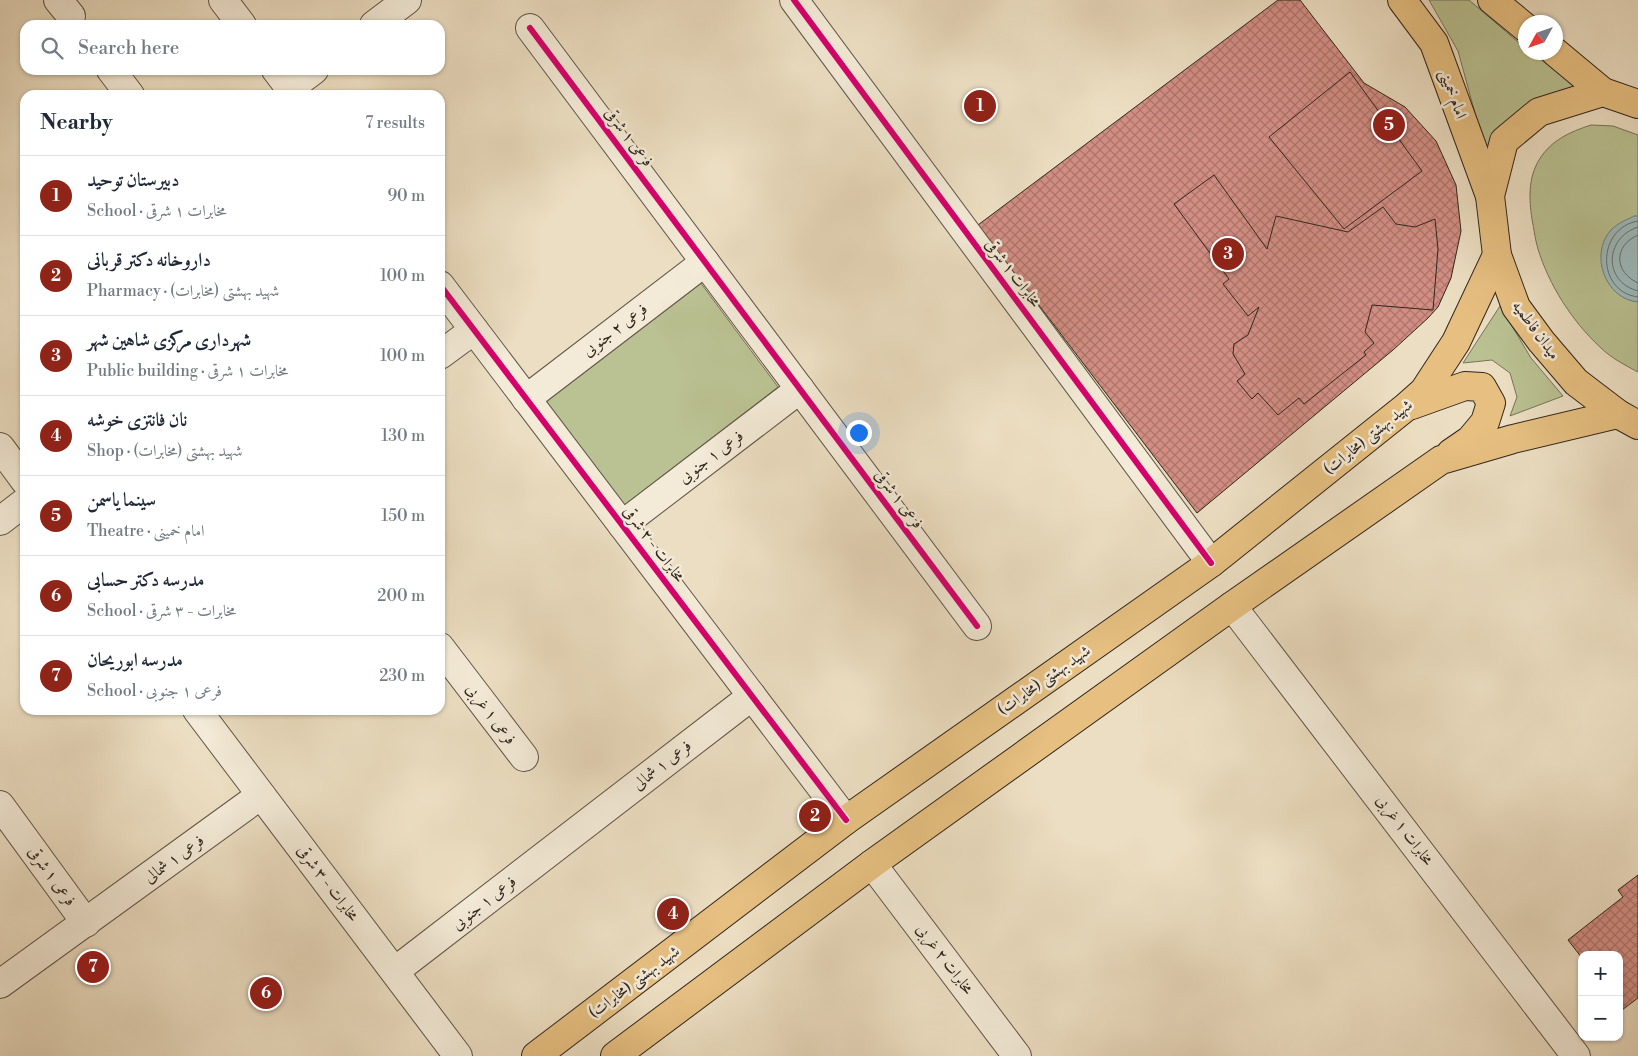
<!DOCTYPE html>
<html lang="en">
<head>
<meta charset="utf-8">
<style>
	:root { --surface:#fff; --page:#f2f2f3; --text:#1f2937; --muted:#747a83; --line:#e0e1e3; --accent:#8f2418 }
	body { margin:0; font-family:"Libre Bodoni",Amiri,serif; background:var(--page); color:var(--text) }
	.controls { position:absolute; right:15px; bottom:15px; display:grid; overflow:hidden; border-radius:10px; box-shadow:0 1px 4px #0004 }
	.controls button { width:45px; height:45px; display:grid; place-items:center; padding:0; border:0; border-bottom:1px solid var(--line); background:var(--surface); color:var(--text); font:25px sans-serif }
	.compass { position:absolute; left:1518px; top:15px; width:45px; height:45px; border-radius:50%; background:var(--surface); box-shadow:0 1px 4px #0004; rotate:230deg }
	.you { position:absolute; left:858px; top:432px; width:18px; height:18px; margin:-12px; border:4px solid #fff; border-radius:50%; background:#1a73e8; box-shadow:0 0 0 8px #1a73e833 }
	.badge { display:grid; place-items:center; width:32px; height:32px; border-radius:50%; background:var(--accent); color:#fff; font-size:16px; font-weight:700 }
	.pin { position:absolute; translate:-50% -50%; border:2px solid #fff; box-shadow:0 1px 5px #0006 }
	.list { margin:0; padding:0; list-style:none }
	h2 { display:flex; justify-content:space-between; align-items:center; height:65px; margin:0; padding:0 20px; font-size:21px }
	h2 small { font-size:16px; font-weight:400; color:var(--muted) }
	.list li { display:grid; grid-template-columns:32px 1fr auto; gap:15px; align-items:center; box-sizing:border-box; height:80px; padding:0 20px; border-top:1px solid var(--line) }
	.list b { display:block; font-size:19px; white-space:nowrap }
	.list p { margin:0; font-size:16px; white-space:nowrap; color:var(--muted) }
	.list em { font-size:16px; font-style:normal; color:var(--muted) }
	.icon { flex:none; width:28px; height:28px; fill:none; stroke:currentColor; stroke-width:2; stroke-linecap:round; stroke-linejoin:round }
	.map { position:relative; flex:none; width:1638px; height:1056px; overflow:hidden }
	.search { position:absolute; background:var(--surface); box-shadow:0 1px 4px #0004; left:20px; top:20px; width:425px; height:55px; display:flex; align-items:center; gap:12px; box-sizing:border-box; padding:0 18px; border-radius:15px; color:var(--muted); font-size:19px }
	.panel { position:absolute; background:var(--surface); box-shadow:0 1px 4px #0004; left:20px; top:90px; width:425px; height:625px; border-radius:15px }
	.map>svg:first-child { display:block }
</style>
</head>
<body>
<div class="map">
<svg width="1638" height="1056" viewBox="0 0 1638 1056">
	<defs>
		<pattern id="building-cross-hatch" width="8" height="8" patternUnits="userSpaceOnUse" patternTransform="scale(1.25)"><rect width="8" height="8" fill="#d38e84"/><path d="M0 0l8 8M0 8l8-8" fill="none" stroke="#ac746b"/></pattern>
	</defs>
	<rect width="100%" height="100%" fill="#ecdec2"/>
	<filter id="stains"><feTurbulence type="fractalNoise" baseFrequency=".004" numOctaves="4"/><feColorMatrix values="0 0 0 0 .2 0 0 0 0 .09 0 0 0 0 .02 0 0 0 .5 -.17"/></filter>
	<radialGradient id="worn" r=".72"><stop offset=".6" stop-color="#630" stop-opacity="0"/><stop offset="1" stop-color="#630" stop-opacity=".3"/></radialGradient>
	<g fill="#bac192" stroke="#757458">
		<polygon points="1429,0 1469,0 1525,48 1526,52 1532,53 1579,88 1486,153 1458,51"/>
		<path d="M1591,125L1613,126L1638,135V372C1625,365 1611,358 1600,347C1572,321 1549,285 1538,249C1535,239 1534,229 1532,219C1529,200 1528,178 1539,160C1551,140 1570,132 1591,125Z"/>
		<polygon points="700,282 778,387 623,506 543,400"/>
		<polygon points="1500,306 1531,358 1563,396 1510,416 1517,397 1510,373 1492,360 1463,363"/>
	</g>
	<path fill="#9dbabd" stroke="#717f7d" d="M1634,216H1638V302C1605,299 1589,254 1611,230C1618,223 1626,220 1634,216Z"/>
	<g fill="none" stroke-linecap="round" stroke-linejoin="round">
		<g stroke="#66706e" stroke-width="1">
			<path d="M1638,221C1596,228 1596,292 1638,297"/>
			<path d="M1638,227C1604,238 1603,282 1638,291"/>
			<path d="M1638,235C1613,246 1614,272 1638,283"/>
		</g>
	</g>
	<g fill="url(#building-cross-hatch)" stroke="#30261e">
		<polygon points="1278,0 1300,0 1364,83 1405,107 1436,141 1456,185 1461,231 1451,278 1438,307 1428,318 1393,350 1197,513 978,225"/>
		<polygon points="1350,72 1422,171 1344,229 1269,137"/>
		<polygon points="1214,175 1267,249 1276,216 1348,232 1383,207 1396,224 1415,227 1435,219 1438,249 1433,310 1372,305 1365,332 1374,343 1364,352 1366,355 1304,404 1299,398 1278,415 1258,393 1252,399 1237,381 1245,374 1233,354 1234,344 1248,335 1259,307 1248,316 1223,284 1229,279 1174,204"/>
		<polygon points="1638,875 1638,998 1622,1010 1619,1007 1619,955 1582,955 1582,958 1568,940 1623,897 1618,890"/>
	</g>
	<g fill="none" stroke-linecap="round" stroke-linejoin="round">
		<defs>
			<g id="minor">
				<polyline points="58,0 71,16"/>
				<polyline points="223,0 242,25"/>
				<polyline points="794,0 1211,563"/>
				<polyline points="374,25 407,0"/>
				<polyline points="530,28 977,626"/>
				<polyline points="111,70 130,95"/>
				<polyline points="276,70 295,95"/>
				<polyline points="290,88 314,70"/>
				<polyline points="440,285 846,820"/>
				<polyline points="440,355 474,330"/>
				<polyline points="526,399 705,262"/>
				<polyline points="0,447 25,481"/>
				<polyline points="0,521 25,502"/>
				<polyline points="622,525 800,389"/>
				<polyline points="1232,606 1576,1056"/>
				<polyline points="440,647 524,757"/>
				<polyline points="197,710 458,1056"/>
				<polyline points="0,805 86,923"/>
				<polyline points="872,864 1017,1056"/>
				<polyline points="395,971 752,696"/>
				<polyline points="0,984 261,795"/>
			</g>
			<g id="major">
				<polyline points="1402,0 1434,43 1490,196"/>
				<polyline points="1492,0 1526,28"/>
				<polyline points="1555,52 1603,92"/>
				<polyline points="1638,104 1603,92 1539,112 1504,141 1490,196 1497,255 1516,307 1541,341 1576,382 1618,414 1638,425"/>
				<polyline points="1412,405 1465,386 1482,387 1491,403 1485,422 1470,440 1451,453"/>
				<polyline points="536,1056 846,820 1211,563 1406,407 1424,391 1456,342 1497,255"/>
				<polyline points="615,1056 872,864 1232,606 1441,460 1513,439 1618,414"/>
			</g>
		</defs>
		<use href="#minor" stroke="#5f5447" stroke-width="30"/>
		<use href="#major" stroke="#30261e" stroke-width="30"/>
		<use href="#minor" stroke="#f3ead7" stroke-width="28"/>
		<use href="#major" stroke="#e6bf81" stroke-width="28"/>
		<defs>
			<g id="cycleway">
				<polyline points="794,0 1211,563"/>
				<polyline points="530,28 977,626"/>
				<polyline points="440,285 846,820"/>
			</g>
		</defs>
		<use href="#cycleway" stroke="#f3ead7" stroke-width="9"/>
		<use href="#cycleway" stroke="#d6006c" stroke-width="6"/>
	</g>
	<g text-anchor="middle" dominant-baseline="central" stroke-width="5" stroke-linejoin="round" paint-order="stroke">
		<g font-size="16" fill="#30261e" stroke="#f3ead7">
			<text transform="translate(1453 94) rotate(70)">امام خمینی</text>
			<text transform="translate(629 137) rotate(53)">فرعی ۱ شرقی</text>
			<text transform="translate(1013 273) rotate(53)">مخابرات ۱ شرقی</text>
			<text transform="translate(615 330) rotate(-37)">فرعی ۲ جنوبی</text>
			<text transform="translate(1536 330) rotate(54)">میدان فاطمیه</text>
			<text transform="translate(1368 437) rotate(-39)">شهید بهشتی (مخابرات)</text>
			<text transform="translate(711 457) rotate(-37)">فرعی ۱ جنوبی</text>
			<text transform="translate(899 499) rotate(53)">فرعی ۱ شرقی</text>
			<text transform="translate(654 544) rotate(53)">مخابرات - ۲ شرقی</text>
			<text transform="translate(1044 680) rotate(-35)">شهید بهشتی (مخابرات)</text>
			<text transform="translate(491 714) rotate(53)">فرعی ۱ غربی</text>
			<text transform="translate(662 765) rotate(-38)">فرعی ۱ شمالی</text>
			<text transform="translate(1405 830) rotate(53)">مخابرات ۱ غربی</text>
			<text transform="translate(174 859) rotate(-36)">فرعی ۱ شمالی</text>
			<text transform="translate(52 876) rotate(54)">فرعی ۱ شرقی</text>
			<text transform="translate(328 883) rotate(53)">مخابرات - ۳ شرقی</text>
			<text transform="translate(484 903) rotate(-38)">فرعی ۱ جنوبی</text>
			<text transform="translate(945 959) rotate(53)">مخابرات ۲ غربی</text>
			<text transform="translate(634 982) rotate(-37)">شهید بهشتی (مخابرات)</text>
		</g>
	</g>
	<rect width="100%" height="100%" filter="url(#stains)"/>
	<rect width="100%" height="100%" fill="url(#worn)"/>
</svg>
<div class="controls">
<button>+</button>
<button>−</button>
</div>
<svg class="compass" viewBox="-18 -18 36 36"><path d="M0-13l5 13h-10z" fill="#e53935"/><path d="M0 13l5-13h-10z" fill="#747a83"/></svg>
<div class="you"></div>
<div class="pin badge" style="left:980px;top:106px">1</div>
<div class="pin badge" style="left:815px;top:816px">2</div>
<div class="pin badge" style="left:1228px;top:254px">3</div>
<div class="pin badge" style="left:673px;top:914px">4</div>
<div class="pin badge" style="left:1389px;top:125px">5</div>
<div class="pin badge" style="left:266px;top:993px">6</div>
<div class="pin badge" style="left:93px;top:967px">7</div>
<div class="search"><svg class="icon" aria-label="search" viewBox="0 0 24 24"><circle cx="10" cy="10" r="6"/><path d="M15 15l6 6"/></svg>Search here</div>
<section class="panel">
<h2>Nearby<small>7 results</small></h2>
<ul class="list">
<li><span class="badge">1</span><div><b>دبیرستان توحید</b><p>School · مخابرات ۱ شرقی</p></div><em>90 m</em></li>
<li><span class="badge">2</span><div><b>داروخانه دکتر قربانی</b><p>Pharmacy · شهید بهشتی (مخابرات)</p></div><em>100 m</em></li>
<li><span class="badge">3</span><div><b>شهرداری مرکزی شاهین شهر</b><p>Public building · مخابرات ۱ شرقی</p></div><em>100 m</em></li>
<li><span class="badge">4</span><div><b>نان فانتزی خوشه</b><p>Shop · شهید بهشتی (مخابرات)</p></div><em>130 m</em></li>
<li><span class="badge">5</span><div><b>سینما یاسمن</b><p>Theatre · امام خمینی</p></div><em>150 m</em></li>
<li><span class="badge">6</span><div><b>مدرسه دکتر حسابی</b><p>School · مخابرات - ۳ شرقی</p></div><em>200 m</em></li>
<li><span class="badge">7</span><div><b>مدرسه ابوریحان</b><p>School · فرعی ۱ جنوبی</p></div><em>230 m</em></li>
</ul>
</section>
</div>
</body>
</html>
